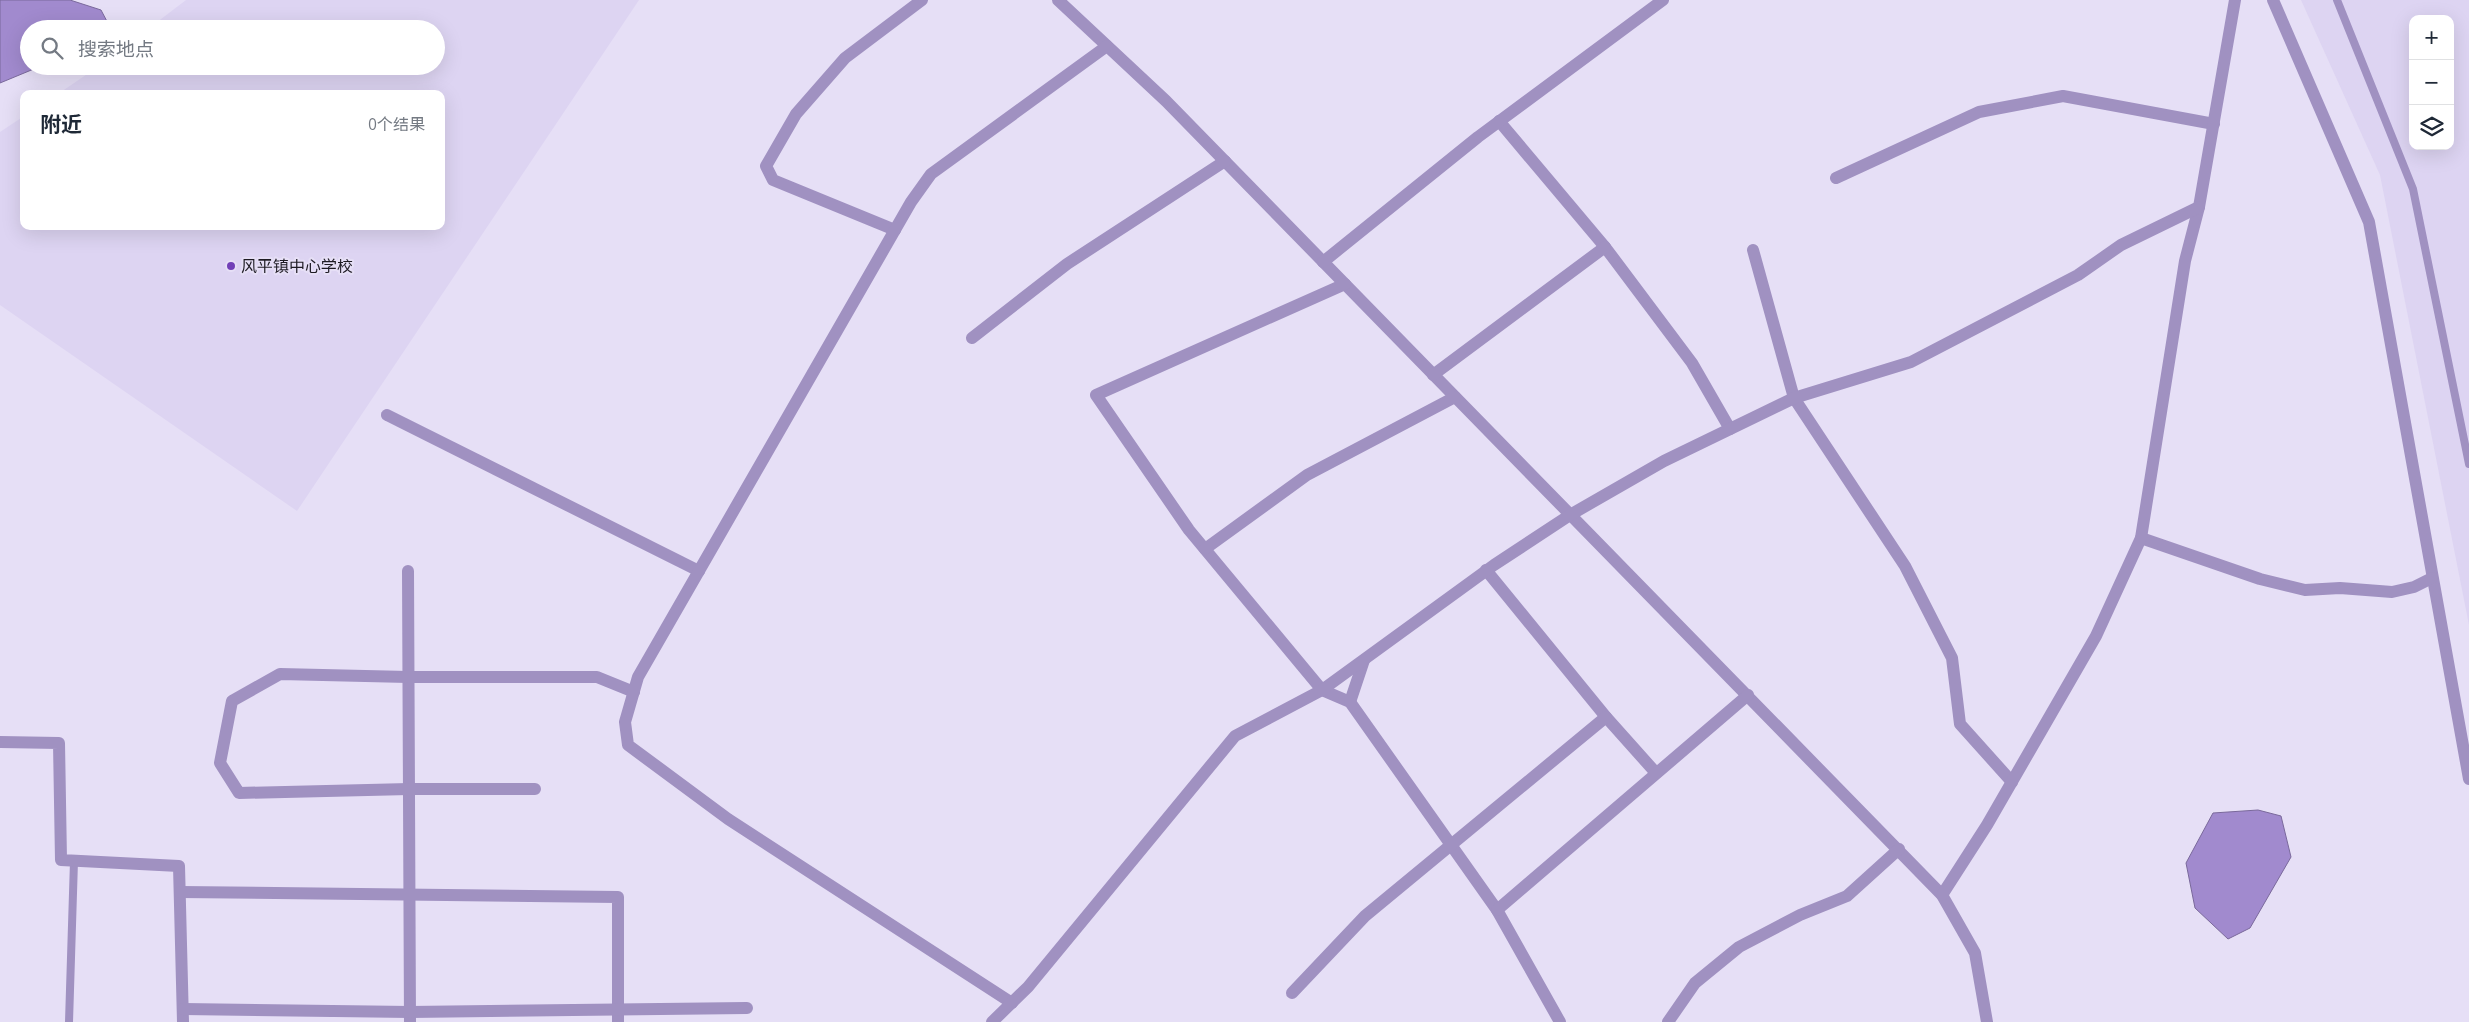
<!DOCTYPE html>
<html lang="zh">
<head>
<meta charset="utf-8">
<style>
	:root { --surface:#fff; --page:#f6f6f7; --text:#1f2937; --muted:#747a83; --line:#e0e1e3 }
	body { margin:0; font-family:Ubuntu,"Noto Sans SC",sans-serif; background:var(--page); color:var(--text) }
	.controls { position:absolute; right:15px; top:15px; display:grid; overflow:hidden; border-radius:10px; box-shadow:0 5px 20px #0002 }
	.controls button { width:45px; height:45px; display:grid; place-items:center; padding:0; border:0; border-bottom:1px solid var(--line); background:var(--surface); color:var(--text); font:25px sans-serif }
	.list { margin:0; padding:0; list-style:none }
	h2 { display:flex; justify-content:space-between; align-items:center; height:65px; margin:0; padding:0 20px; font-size:21px }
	h2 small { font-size:16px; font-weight:400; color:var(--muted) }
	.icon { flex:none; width:28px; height:28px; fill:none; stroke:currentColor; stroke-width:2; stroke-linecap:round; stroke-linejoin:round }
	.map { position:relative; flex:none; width:2469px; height:1022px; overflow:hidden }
	.search { position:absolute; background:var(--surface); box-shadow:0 5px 20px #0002; left:20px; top:20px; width:425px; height:55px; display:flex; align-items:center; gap:12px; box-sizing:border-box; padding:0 18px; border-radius:28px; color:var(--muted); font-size:19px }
	.panel { position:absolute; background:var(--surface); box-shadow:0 5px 20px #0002; left:20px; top:90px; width:425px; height:140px; border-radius:10px }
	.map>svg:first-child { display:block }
</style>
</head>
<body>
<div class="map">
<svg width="2469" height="1022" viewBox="0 0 2469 1022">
	<rect width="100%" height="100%" fill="#e6dff6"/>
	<g fill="#ddd4f2" fill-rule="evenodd">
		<polygon points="186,0 639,0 297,511 0,305 0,132 24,116 24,226 441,226 441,94 58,94 99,66 436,66 436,29 148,29"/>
		<path d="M2301,0H2469V625L2380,175ZM2413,19H2450V146H2413Z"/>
	</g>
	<g fill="#a18ace" stroke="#7a699b">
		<polygon points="0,0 70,0 101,10 111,29 29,29 29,66 41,66 0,83"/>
		<polygon points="2258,810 2281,816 2291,857 2250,928 2228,939 2195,908 2186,863 2213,813"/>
	</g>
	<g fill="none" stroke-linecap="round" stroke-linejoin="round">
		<g stroke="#a091c1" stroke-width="8">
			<polyline points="2337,0 2413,189 2469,464"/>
			<polyline points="69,1022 74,861"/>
		</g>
		<g stroke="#a091c1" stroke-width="12">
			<polyline points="1058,0 1166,101 1942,895 1975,953 1987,1022"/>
			<polyline points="2273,0 2369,222 2469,779"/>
			<polyline points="1499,121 1605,247 1692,363 1730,429"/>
			<polyline points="1836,178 1979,112 2063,96 2214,124"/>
			<polyline points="895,230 773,180 766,166 796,114 845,58 922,0"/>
			<polyline points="1753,250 1794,398 1905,566 1952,658 1960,724 2012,782"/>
			<polyline points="1323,262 1478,137 1663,0"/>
			<polyline points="1345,284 1096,395 1189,530 1322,690 1350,702 1497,910 1560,1022"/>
			<polyline points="972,338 1067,264 1225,161"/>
			<polyline points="1433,375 1605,247"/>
			<polyline points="387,415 699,571"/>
			<polyline points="2141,538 2260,579 2305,590 2340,588 2392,592 2414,587 2432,578"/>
			<polyline points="1205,549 1307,475 1455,397"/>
			<polyline points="1486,570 1606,717 1656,773"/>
			<polyline points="408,571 410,1022"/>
			<polyline points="1350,702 1364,660"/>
			<polyline points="0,742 59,743 61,860 179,866 183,1022"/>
			<polyline points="535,789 409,789 239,793 220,763 232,701 280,674 408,677 597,677 634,692"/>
			<polyline points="180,892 618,897 618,1022"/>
			<polyline points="1942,895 1987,825 2096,636 2141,538 2185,261 2199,207 2235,0"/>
			<polyline points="1497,910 1748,695"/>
			<polyline points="1292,993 1365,916 1606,717"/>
			<polyline points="1012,1003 728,819 628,745 625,722 638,677 911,202 931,174 1107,46"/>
			<polyline points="183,1009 410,1012 747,1008"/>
			<polyline points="992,1022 1028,987 1235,736 1322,690 1494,565 1570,515 1664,461 1794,398 1911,362 2078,275 2121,245 2199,207"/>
			<polyline points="1668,1022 1695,983 1739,947 1800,915 1847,896 1899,849"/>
		</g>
	</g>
	<circle fill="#7240b7" stroke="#e6dff6" stroke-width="2" cx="231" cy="266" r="5"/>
	<g text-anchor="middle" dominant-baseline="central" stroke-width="4" stroke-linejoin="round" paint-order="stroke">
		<g font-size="16" fill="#1e1b23" stroke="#e6dff6" text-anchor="start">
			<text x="241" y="266">风平镇中心学校</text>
		</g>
	</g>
</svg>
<div class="controls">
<button>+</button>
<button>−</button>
<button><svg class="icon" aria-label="layers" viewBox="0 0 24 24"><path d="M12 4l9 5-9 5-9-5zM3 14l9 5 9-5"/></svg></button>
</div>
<div class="search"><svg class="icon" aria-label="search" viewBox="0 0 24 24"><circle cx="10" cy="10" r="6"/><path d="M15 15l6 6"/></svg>搜索地点</div>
<section class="panel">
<h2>附近<small>0个结果</small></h2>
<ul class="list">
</ul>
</section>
</div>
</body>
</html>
